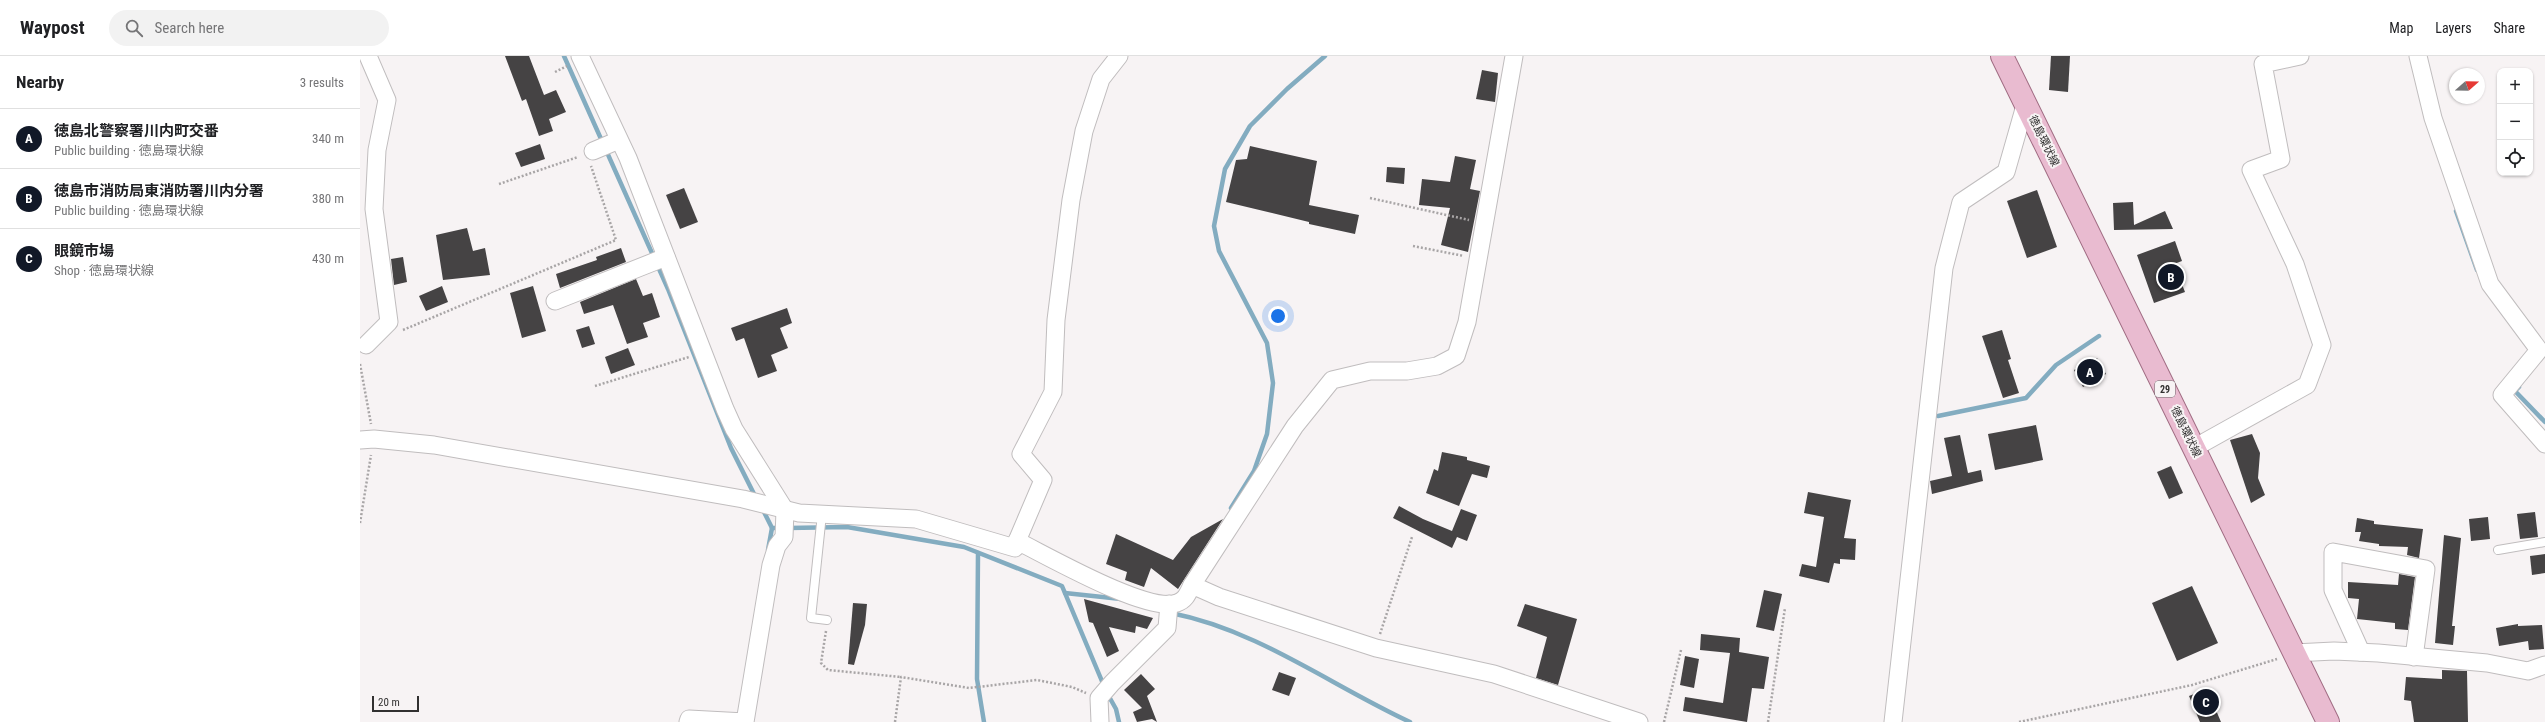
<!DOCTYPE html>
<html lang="en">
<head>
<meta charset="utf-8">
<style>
	:root { --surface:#fff; --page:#f2f2f2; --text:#202124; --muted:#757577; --line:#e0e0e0; --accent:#111827 }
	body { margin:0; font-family:"Roboto Condensed","Noto Sans JP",sans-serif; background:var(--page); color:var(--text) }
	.controls { position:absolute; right:12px; top:12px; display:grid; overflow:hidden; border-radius:8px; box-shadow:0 1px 3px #0004 }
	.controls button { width:36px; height:36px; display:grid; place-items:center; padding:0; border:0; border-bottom:1px solid var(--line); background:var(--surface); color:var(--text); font:20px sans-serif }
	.compass { position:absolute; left:2089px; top:12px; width:36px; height:36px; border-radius:50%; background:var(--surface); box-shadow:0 1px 3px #0004; rotate:70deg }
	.scale { position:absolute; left:12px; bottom:10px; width:47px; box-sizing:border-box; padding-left:4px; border:2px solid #313030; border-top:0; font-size:11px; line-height:14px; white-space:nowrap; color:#313030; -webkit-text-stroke:3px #f7f3f4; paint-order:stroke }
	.you { position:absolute; left:918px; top:260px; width:14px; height:14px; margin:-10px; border:3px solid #fff; border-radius:50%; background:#1a73e8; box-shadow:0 0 0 6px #1a73e833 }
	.badge { display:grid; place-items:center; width:26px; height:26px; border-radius:50%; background:var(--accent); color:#fff; font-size:13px; font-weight:700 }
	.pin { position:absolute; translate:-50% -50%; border:2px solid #fff; box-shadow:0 1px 4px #0006 }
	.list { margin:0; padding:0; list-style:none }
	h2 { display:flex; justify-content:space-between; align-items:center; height:52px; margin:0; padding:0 16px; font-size:17px }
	h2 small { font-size:13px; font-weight:400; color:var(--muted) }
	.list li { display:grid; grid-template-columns:26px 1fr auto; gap:12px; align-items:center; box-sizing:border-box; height:60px; padding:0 16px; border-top:1px solid var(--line) }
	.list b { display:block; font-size:15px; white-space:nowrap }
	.list p { margin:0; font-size:13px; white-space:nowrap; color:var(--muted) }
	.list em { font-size:13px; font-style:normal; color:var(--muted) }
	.icon { flex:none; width:22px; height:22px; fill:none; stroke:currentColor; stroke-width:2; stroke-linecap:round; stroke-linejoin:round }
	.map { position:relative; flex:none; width:2185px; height:666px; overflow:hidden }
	header { display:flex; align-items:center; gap:24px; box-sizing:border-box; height:56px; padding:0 20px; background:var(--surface); border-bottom:1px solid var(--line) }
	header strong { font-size:19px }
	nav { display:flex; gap:22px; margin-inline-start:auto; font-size:14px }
	.search { width:280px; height:36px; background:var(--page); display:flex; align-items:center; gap:10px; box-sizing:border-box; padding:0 14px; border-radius:22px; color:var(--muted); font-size:15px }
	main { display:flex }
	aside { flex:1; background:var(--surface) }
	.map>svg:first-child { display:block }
</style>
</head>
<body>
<header>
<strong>Waypost</strong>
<div class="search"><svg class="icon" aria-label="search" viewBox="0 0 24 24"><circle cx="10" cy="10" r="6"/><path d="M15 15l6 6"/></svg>Search here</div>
<nav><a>Map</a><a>Layers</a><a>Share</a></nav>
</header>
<main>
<aside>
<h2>Nearby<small>3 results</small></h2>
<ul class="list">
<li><span class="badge">A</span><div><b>徳島北警察署川内町交番</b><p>Public building · 徳島環状線</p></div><em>340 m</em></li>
<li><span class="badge">B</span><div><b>徳島市消防局東消防署川内分署</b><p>Public building · 徳島環状線</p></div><em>380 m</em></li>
<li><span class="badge">C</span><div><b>眼鏡市場</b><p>Shop · 徳島環状線</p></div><em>430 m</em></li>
</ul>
</aside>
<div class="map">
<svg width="2185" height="666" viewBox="0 0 2185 666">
	<rect width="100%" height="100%" fill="#f7f3f4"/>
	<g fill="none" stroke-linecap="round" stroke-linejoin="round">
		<g stroke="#83acc0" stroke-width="4.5">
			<polyline points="204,0 308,233 371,392 396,442"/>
			<polyline points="2096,155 2117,214"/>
			<polyline points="2159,331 2155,335 2185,366"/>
			<polyline points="1578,360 1666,342 1696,309 1739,280"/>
			<polyline points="402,452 412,472 420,472"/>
			<polyline points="871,452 894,415 907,378 913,327 907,287 859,195 854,170 865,113 890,70 927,33 965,0"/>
			<polyline points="428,472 487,471 604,491 702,530 744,630"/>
			<polyline points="408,494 412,472"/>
			<polyline points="618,497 617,623 624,666"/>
			<polyline points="705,537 761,543"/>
			<path d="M811,557C898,574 970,629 1050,666"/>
			<polyline points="747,637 756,653 759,666"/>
		</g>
	</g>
	<g fill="#454344">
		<polygon points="145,0 169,0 184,39 196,34 206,56 189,63 193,75 179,80 166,43 162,45"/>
		<polygon points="1691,0 1710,0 1708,36 1689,34"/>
		<polygon points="1122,14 1138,17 1135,46 1116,43"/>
		<polygon points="180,88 185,103 161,111 155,97"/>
		<polygon points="890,90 957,105 949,149 999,159 995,178 949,168 949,166 866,146 876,104 887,103"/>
		<polygon points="1095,100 1116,104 1110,133 1120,135 1108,196 1081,189 1090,152 1059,149 1062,123 1090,126"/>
		<polygon points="1027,111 1045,112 1044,128 1026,126"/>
		<polygon points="324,132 338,166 320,173 306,139"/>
		<polygon points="1677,134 1697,191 1667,202 1647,145"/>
		<polygon points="1773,146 1774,169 1805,155 1813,173 1754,174 1753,147"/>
		<polygon points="107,172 113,195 125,192 130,219 83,224 76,179"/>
		<polygon points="1815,185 1822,205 1814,208 1825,236 1794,247 1777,199"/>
		<polygon points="261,192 266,206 200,232 196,218 237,204 236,201"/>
		<polygon points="43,201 47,226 34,229 31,203"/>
		<polygon points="276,223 283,240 292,237 300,261 283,267 288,281 267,288 253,249 224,258 220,246"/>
		<polygon points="82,230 88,246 66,255 59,240"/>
		<polygon points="173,230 186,275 162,282 150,237"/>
		<polygon points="427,252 432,267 420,272 428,292 411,299 417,315 398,322 384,282 376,285 371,272"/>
		<polygon points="229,270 235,288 222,292 216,274"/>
		<polygon points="1642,274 1651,303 1648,304 1659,337 1643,342 1622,280"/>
		<polygon points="268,292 275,309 251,318 245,301"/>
		<polygon points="1737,302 1746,318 1723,331 1714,314"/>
		<polygon points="1676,369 1683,404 1635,414 1628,378"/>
		<polygon points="1892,378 1900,397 1898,422 1905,439 1891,447 1870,384"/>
		<polygon points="1600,379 1608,417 1621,414 1623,425 1572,438 1570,425 1592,420 1584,382"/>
		<polygon points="1082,396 1107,401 1107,404 1130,410 1127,422 1112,418 1099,450 1066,437 1074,413 1078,415"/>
		<polygon points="1811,410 1823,437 1809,443 1797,416"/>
		<polygon points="1448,436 1491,444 1484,482 1496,483 1495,504 1480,503 1480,508 1474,507 1469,527 1439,520 1442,508 1456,511 1464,461 1444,457"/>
		<polygon points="1039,450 1063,463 1092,475 1101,453 1117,459 1107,485 1097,481 1092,492 1033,462"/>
		<polygon points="2175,456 2178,481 2160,483 2157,458"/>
		<polygon points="2128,461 2130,483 2111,485 2109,463"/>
		<polygon points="1997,462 2014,465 2014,468 2063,473 2059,502 2047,499 2048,491 2019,490 2019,488 1999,485 2001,476 1995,476"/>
		<polygon points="863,463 818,533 791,512 784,531 765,524 767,516 746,508 756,478 813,504 831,481"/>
		<polygon points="2084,479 2101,482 2092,570 2095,570 2093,589 2075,587"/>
		<polygon points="2185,498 2185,517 2172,519 2170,500"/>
		<polygon points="2039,518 2055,521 2048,574 2035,573 2035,567 1997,563 1999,543 1988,542 1988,526 2038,529"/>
		<polygon points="1832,530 1858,587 1817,605 1792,547"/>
		<polygon points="1404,534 1422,538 1414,575 1396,571"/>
		<polygon points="724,543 793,562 787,573 776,570 775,577 749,571 759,595 747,601 733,567 729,566"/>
		<polygon points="493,547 507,548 505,569 494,609 488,608"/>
		<polygon points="1165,548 1217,563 1198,629 1176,622 1187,581 1157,570"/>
		<polygon points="2158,568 2158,570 2182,569 2184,593 2169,594 2168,585 2139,590 2136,572"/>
		<polygon points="1341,578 1380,582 1379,596 1409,601 1404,633 1392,632 1387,666 1323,655 1325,641 1363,647 1370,597 1340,594"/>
		<polygon points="1325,600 1339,603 1334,632 1320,629"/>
		<polygon points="2082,614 2107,615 2108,666 2054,666 2051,645 2044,644 2046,621 2082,623"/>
		<polygon points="919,616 936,622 929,640 912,634"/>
		<polygon points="781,618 795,633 787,640 797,666 792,663 777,666 773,656 782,652 764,634"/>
		<polygon points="1847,633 1861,666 1840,666 1829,640"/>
	</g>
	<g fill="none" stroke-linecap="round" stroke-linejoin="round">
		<defs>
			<g id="service">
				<polyline points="462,458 451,562 467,564"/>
				<polyline points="2138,494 2185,486"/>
			</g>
			<g id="minor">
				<polyline points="220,0 268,102 365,353 374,373 425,454 424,481 417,490 411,509 385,666 329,663 328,666"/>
				<polyline points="2058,0 2073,62 2130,228 2179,294 2142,339 2185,388"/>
				<polyline points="233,95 259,84"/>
				<polyline points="195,245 306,201"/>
				<polyline points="6,289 29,266 14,153 17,94 27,44 8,0"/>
				<path d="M0,384L14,383L74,389L383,443L439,457L556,463L655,492L657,485C686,499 788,558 817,547C826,544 828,537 832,529L859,541L1016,592L1134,618L1279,666"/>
				<polyline points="1834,392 1947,329 1962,289 1935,208 1891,114 1921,103 1903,8 1940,0"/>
				<polyline points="657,485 683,424 661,398 693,336 696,264 711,144 724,75 741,23 759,0"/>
				<polyline points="832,529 935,370 972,324 1010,315 1047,315 1077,310 1096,300 1107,266 1154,0"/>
				<polyline points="2001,596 1973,534 1973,496 2066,513 2054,601"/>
				<polyline points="1934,597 1974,595 2018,597 2127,607 2168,615 2185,609"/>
				<polyline points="740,666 739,642 752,627 807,572 809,548"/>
				<polyline points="1533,666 1584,212 1601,146 1646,116 1666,46"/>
			</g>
			<polyline id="primary" points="1642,0 1968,666"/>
		</defs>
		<use href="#service" stroke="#c0bdbe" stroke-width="10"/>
		<use href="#minor" stroke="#c0bdbe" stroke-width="19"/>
		<use href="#primary" stroke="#a06c83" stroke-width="24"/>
		<g stroke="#a8a5a6" stroke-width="2.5" stroke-dasharray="2 2" stroke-linecap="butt">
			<polyline points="195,16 207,10"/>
			<polyline points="139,128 218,101"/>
			<polyline points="1010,142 1109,164"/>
			<polyline points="1053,190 1104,200"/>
			<polyline points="43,274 256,184 231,110"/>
			<polyline points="0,308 11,368"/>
			<polyline points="235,330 329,301"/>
			<polyline points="0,467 11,399"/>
			<polyline points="466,575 461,607 468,614 541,621"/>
			<polyline points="1020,578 1052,481"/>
			<polyline points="535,666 541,621 609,632 677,624 712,631 726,637"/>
			<polyline points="1304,666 1321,594"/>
			<polyline points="1408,666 1425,552"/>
			<polyline points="1659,666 1832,629 1917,603"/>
		</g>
		<use href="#service" stroke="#fff" stroke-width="8"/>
		<use href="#minor" stroke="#fff" stroke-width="17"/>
		<use href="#primary" stroke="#e9bbd0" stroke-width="22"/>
	</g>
	<g text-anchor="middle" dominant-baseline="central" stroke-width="4" stroke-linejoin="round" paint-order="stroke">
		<rect fill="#f7f3f4" stroke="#6c6a6b" stroke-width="1" x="1795" y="325" width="20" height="16" rx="3"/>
		<g font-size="10" font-weight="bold" fill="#313030">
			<text x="1805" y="333">29</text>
		</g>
		<g font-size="11" fill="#313030" stroke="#f7f3f4">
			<text transform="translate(1684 85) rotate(64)">徳島環状線</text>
			<text transform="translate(1826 376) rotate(64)">徳島環状線</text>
		</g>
	</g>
</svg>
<div class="controls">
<button>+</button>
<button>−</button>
<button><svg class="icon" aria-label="locate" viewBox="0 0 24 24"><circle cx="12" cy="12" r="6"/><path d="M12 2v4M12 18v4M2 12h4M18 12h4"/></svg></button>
</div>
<svg class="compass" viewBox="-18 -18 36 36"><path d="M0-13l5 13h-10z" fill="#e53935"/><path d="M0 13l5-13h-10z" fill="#757577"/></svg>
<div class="scale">20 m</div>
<div class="you"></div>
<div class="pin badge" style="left:1730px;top:316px">A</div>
<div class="pin badge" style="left:1811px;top:221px">B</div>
<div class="pin badge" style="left:1846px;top:646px">C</div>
</div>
</main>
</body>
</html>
